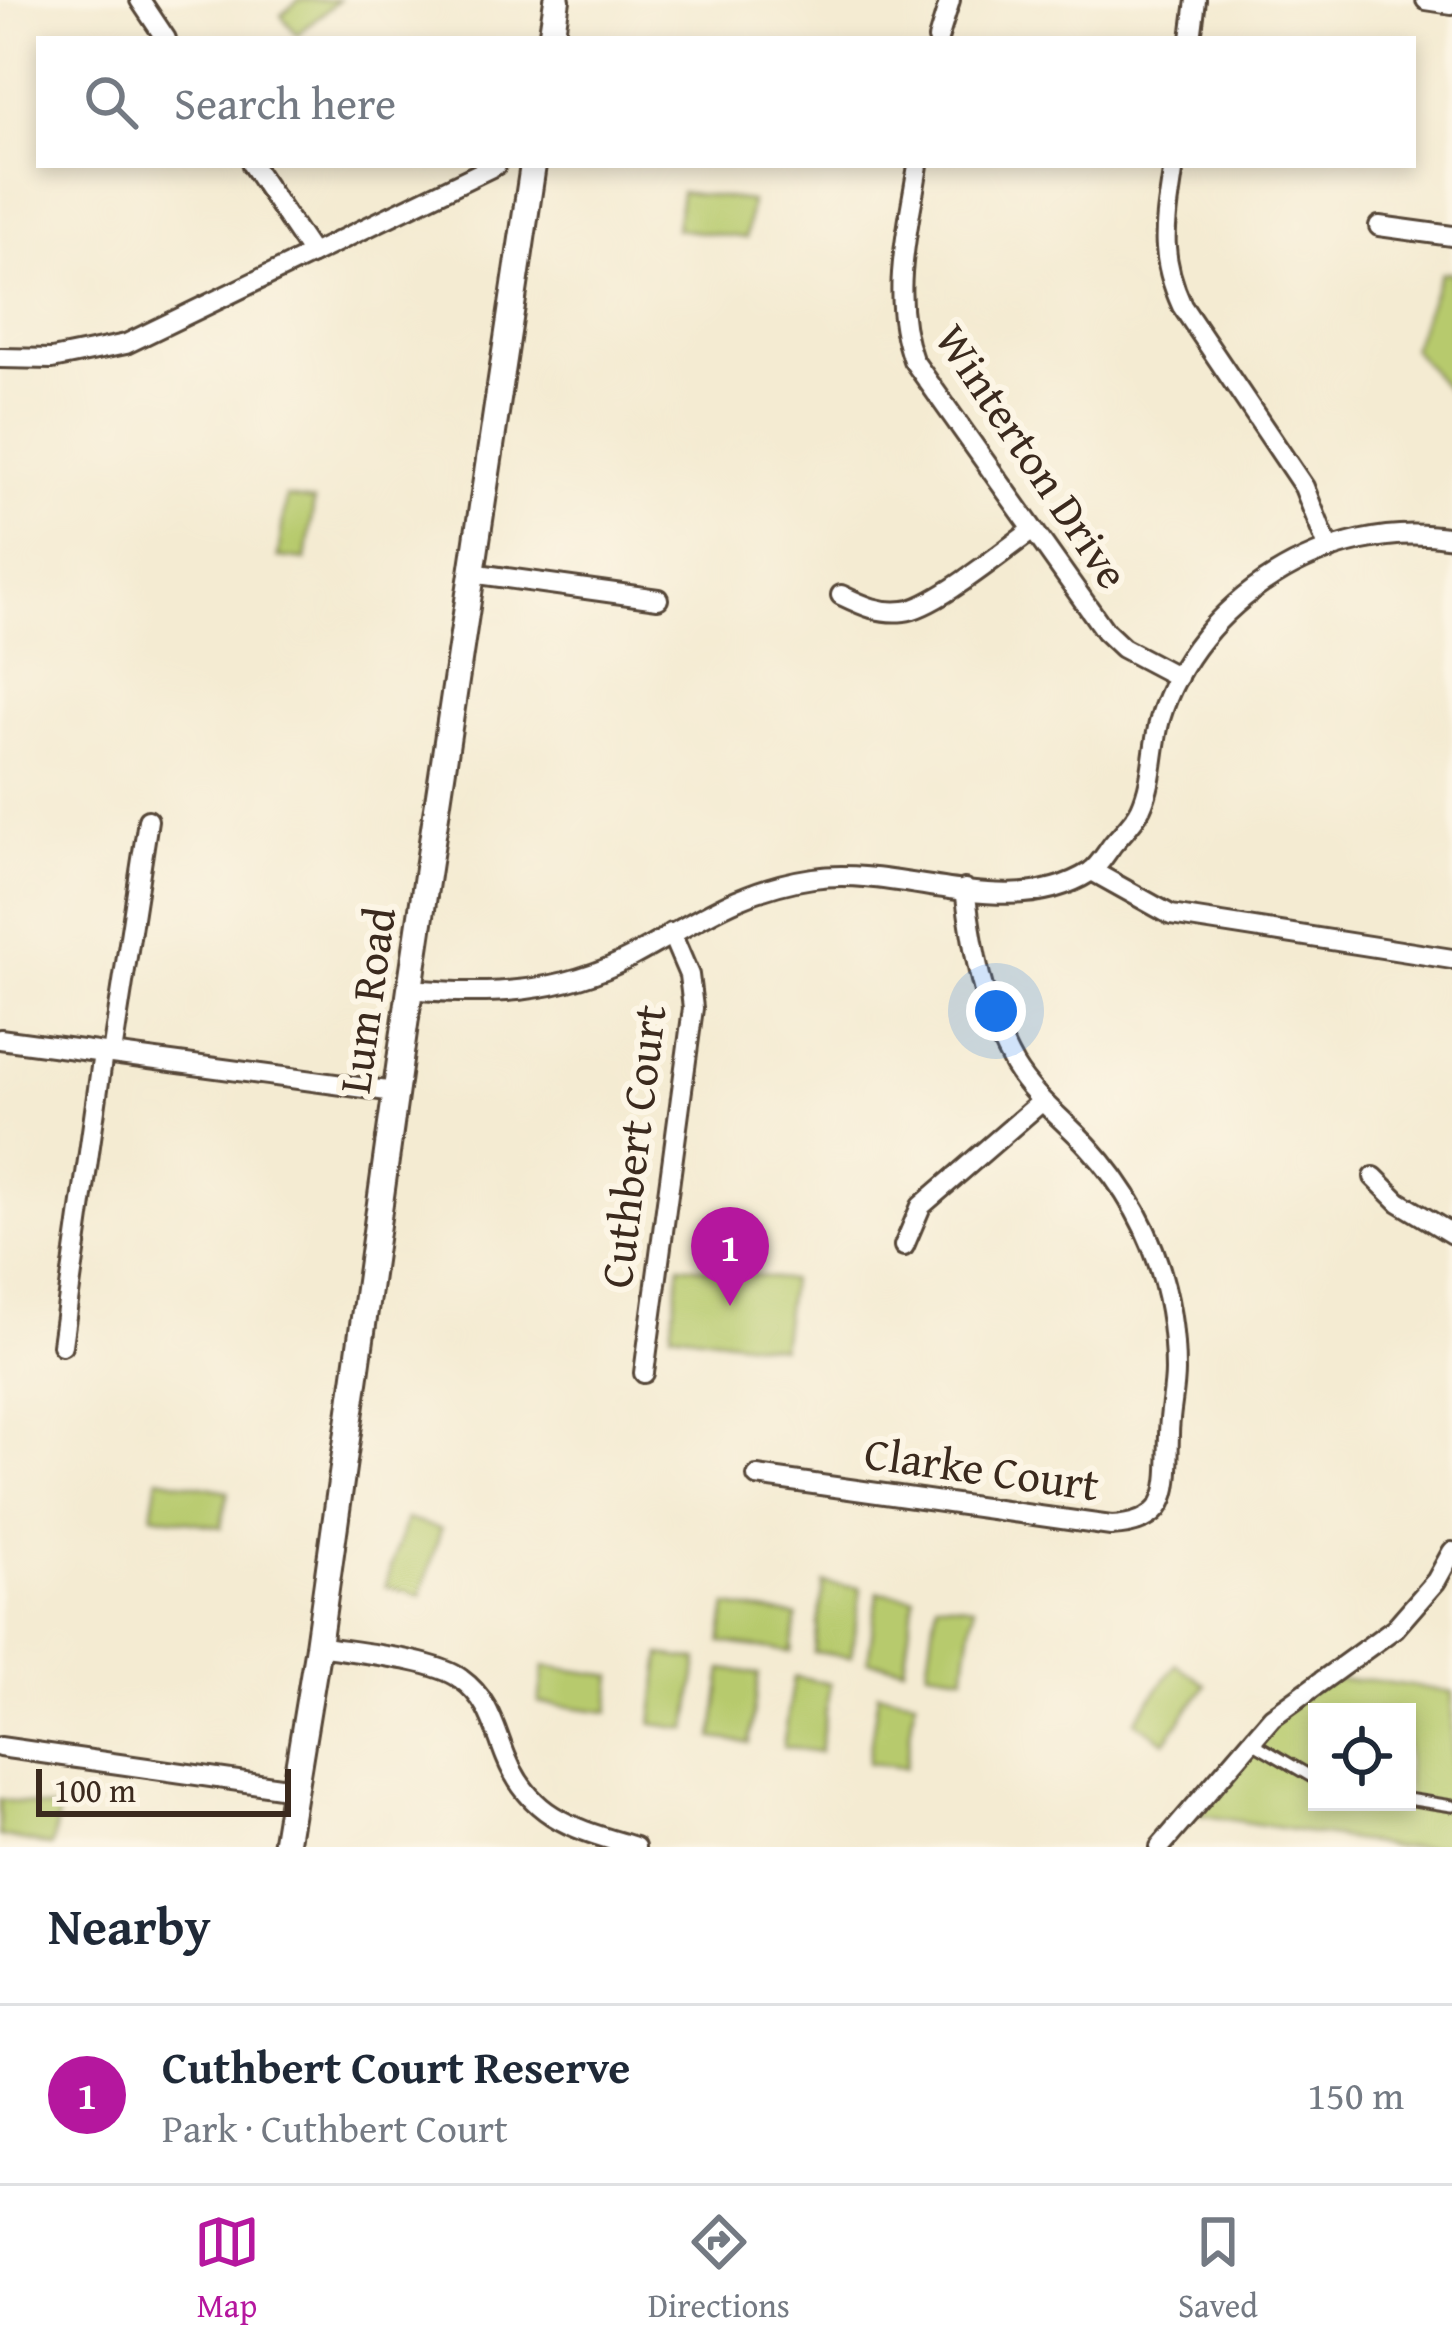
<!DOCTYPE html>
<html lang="en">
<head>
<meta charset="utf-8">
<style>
	:root { --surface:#fff; --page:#f2f2f3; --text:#1f2937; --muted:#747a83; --line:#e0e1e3; --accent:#b5179e }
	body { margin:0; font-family:"Gentium Book Plus",serif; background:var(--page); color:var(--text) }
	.controls { position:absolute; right:36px; bottom:36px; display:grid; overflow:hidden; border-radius:0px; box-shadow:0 6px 18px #0003 }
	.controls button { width:108px; height:108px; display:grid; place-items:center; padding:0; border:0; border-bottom:3px solid var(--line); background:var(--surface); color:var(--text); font:60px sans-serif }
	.scale { position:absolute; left:36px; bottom:30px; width:255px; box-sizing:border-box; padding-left:12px; border:6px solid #3b2a1e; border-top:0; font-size:33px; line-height:42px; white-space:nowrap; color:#3b2a1e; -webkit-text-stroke:9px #fcf5e5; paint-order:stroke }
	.you { position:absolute; left:996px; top:1011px; width:42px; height:42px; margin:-30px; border:9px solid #fff; border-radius:50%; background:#1a73e8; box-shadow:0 0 0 18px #1a73e833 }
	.badge { display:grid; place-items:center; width:78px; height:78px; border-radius:50%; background:var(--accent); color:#fff; font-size:39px; font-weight:700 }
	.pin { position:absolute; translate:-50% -99px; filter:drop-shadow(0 3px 6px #0008) }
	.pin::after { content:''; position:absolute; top:63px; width:42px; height:36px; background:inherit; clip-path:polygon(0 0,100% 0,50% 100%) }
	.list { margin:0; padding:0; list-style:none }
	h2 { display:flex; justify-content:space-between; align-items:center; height:156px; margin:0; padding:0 48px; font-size:51px }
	h2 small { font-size:39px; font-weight:400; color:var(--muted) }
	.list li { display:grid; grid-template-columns:78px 1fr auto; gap:36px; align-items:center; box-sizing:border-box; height:180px; padding:0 48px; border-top:3px solid var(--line) }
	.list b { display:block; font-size:45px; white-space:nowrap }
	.list p { margin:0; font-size:39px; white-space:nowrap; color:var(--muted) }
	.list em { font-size:39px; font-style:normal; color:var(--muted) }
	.icon { flex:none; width:66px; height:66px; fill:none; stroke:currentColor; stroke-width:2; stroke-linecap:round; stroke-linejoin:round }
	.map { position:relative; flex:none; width:1452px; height:1847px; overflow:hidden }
	.search { position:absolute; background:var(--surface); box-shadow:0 6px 18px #0003; left:36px; right:36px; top:36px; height:132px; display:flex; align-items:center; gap:30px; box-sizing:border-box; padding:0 42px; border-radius:0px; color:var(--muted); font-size:45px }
	.sheet { height:336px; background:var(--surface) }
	nav { display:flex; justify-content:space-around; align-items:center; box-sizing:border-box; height:168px; border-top:3px solid var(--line); background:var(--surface); font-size:33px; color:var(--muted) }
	nav a { display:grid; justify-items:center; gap:6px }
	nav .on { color:var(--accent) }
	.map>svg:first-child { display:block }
</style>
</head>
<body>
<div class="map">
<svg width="1452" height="1847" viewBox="0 0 1452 1847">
	<rect width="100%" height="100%" fill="#fcf5e5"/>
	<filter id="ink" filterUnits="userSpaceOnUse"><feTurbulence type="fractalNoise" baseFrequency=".00833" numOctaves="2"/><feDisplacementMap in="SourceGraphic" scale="24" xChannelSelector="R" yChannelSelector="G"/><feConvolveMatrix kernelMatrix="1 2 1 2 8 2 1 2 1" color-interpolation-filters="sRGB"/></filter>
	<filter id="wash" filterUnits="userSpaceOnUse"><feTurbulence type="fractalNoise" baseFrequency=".004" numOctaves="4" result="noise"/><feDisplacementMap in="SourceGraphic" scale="48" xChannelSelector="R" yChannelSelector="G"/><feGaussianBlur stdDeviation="2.7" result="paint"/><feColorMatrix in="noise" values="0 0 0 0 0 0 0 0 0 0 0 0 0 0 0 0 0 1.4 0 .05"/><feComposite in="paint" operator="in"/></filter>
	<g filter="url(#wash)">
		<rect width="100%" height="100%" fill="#f4ebd2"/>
		<g fill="#b7ca6d" stroke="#797a46" stroke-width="3" fill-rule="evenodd">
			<polygon points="299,0 339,0 297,35 281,15"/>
			<polygon points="681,192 751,201 746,238 676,229"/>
			<polygon points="1452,272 1452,396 1412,348 1441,273"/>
			<polygon points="286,497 314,501 306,560 278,557"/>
			<polygon points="680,1265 790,1280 781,1347 671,1332"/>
			<polygon points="158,1478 228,1491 221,1527 152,1515"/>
			<polygon points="406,1519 441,1529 421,1596 385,1586"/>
			<polygon points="824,1583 861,1588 851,1657 814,1652"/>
			<polygon points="878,1592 914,1597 904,1667 868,1661"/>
			<polygon points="937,1601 974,1606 964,1675 927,1670"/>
			<polygon points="727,1606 797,1616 791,1652 721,1642"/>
			<polygon points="661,1655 698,1660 688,1729 652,1724"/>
			<polygon points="1176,1664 1206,1685 1165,1742 1135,1721"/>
			<polygon points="544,1666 613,1676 609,1712 539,1703"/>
			<polygon points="723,1669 759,1674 749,1743 713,1738"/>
			<polygon points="794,1677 830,1683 820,1752 783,1747"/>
			<path d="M1328,1680H1371L1452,1692V1847H1396L1189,1813L1272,1717ZM1317,1712H1407V1802H1317Z"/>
			<polygon points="878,1693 915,1699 905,1768 868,1763"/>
			<polygon points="0,1799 59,1810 52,1846 0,1836"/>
		</g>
	</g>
	<g filter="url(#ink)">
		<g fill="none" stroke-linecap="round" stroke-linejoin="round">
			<defs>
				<g id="service">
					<polyline points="1249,1740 1317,1780"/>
					<polyline points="1407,1799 1452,1806"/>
				</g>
				<g id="minor">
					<polyline points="140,0 166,39"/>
					<polyline points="1426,0 1452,4"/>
					<polyline points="938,39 950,0"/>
					<polyline points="1191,39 1196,0"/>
					<polyline points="252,165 312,254"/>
					<path d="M918,165C908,231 889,296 913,360L1105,631L1123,648L1178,677"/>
					<path d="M1174,165C1166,223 1157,251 1182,306L1304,487L1329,550"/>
					<polyline points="1379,226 1452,236"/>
					<polyline points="0,358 52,359 126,344 496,165"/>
					<polyline points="471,573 658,599"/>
					<path d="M841,595C862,605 880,614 904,611C935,608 1005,549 1033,530"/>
					<polyline points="1092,871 1171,915 1452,959"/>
					<path d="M410,989C486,996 561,994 631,957C695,923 738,889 813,878C902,865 1008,924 1090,872C1099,866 1106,853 1113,844C1122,833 1135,821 1141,808C1154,780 1152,748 1160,719C1195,601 1331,516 1452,538"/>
					<polyline points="0,1039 395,1092"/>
					<polyline points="112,1054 148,820"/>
					<polyline points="1374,1177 1399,1202 1452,1234"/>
					<polyline points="904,1246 921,1206 1040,1103"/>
					<polyline points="62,1345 103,1053"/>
					<polyline points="644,1373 693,1008 689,975 671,933"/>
					<path d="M757,1476L1111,1526C1175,1523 1167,1484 1169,1435C1169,1413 1175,1392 1175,1371C1175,1284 1146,1209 1088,1146C1062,1118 1034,1098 1014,1065C983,1010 973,951 965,889"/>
					<path d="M318,1646C353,1652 435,1659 461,1679C489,1699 494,1727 506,1757C531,1820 577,1829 635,1847"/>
					<polyline points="0,1747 294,1789"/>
					<polyline points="1160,1847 1272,1717 1395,1628 1436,1581 1452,1552"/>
				</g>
				<g id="tertiary">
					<polyline points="551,39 557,0"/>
					<polyline points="285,1847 318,1646 410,989 533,165"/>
				</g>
			</defs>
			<use href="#service" stroke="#574739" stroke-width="15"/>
			<use href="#minor" stroke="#574739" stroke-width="24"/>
			<use href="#tertiary" stroke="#574739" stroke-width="30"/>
			<use href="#service" stroke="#fff" stroke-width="9"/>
			<use href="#minor" stroke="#fff" stroke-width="18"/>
			<use href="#tertiary" stroke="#fff" stroke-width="24"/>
		</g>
	</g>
	<g text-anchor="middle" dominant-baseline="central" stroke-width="12" stroke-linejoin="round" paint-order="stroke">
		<g font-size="45" fill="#3b2a1e" stroke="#fcf5e5">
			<text transform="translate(1033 456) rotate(56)">Winterton Drive</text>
			<text transform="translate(366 1000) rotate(-82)">Lum Road</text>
			<text transform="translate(632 1146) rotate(-83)">Cuthbert Court</text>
			<text transform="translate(982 1468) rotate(8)">Clarke Court</text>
		</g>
	</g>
</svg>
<div class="controls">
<button><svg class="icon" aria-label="locate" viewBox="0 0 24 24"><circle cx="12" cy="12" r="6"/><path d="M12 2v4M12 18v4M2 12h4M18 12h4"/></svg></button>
</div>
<div class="scale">100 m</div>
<div class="you"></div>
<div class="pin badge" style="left:730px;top:1306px">1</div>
<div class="search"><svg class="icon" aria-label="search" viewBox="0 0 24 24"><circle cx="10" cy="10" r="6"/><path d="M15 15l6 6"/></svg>Search here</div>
</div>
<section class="sheet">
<h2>Nearby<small></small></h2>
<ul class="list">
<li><span class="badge">1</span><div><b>Cuthbert Court Reserve</b><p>Park · Cuthbert Court</p></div><em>150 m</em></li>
</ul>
</section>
<nav>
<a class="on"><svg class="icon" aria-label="map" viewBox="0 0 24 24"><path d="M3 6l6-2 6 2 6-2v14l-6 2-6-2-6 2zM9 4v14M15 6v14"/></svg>Map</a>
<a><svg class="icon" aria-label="directions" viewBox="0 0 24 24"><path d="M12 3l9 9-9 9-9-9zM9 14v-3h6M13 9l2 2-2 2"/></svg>Directions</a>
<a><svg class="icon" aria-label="saved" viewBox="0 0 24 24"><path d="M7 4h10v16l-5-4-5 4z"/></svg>Saved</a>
</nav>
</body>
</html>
